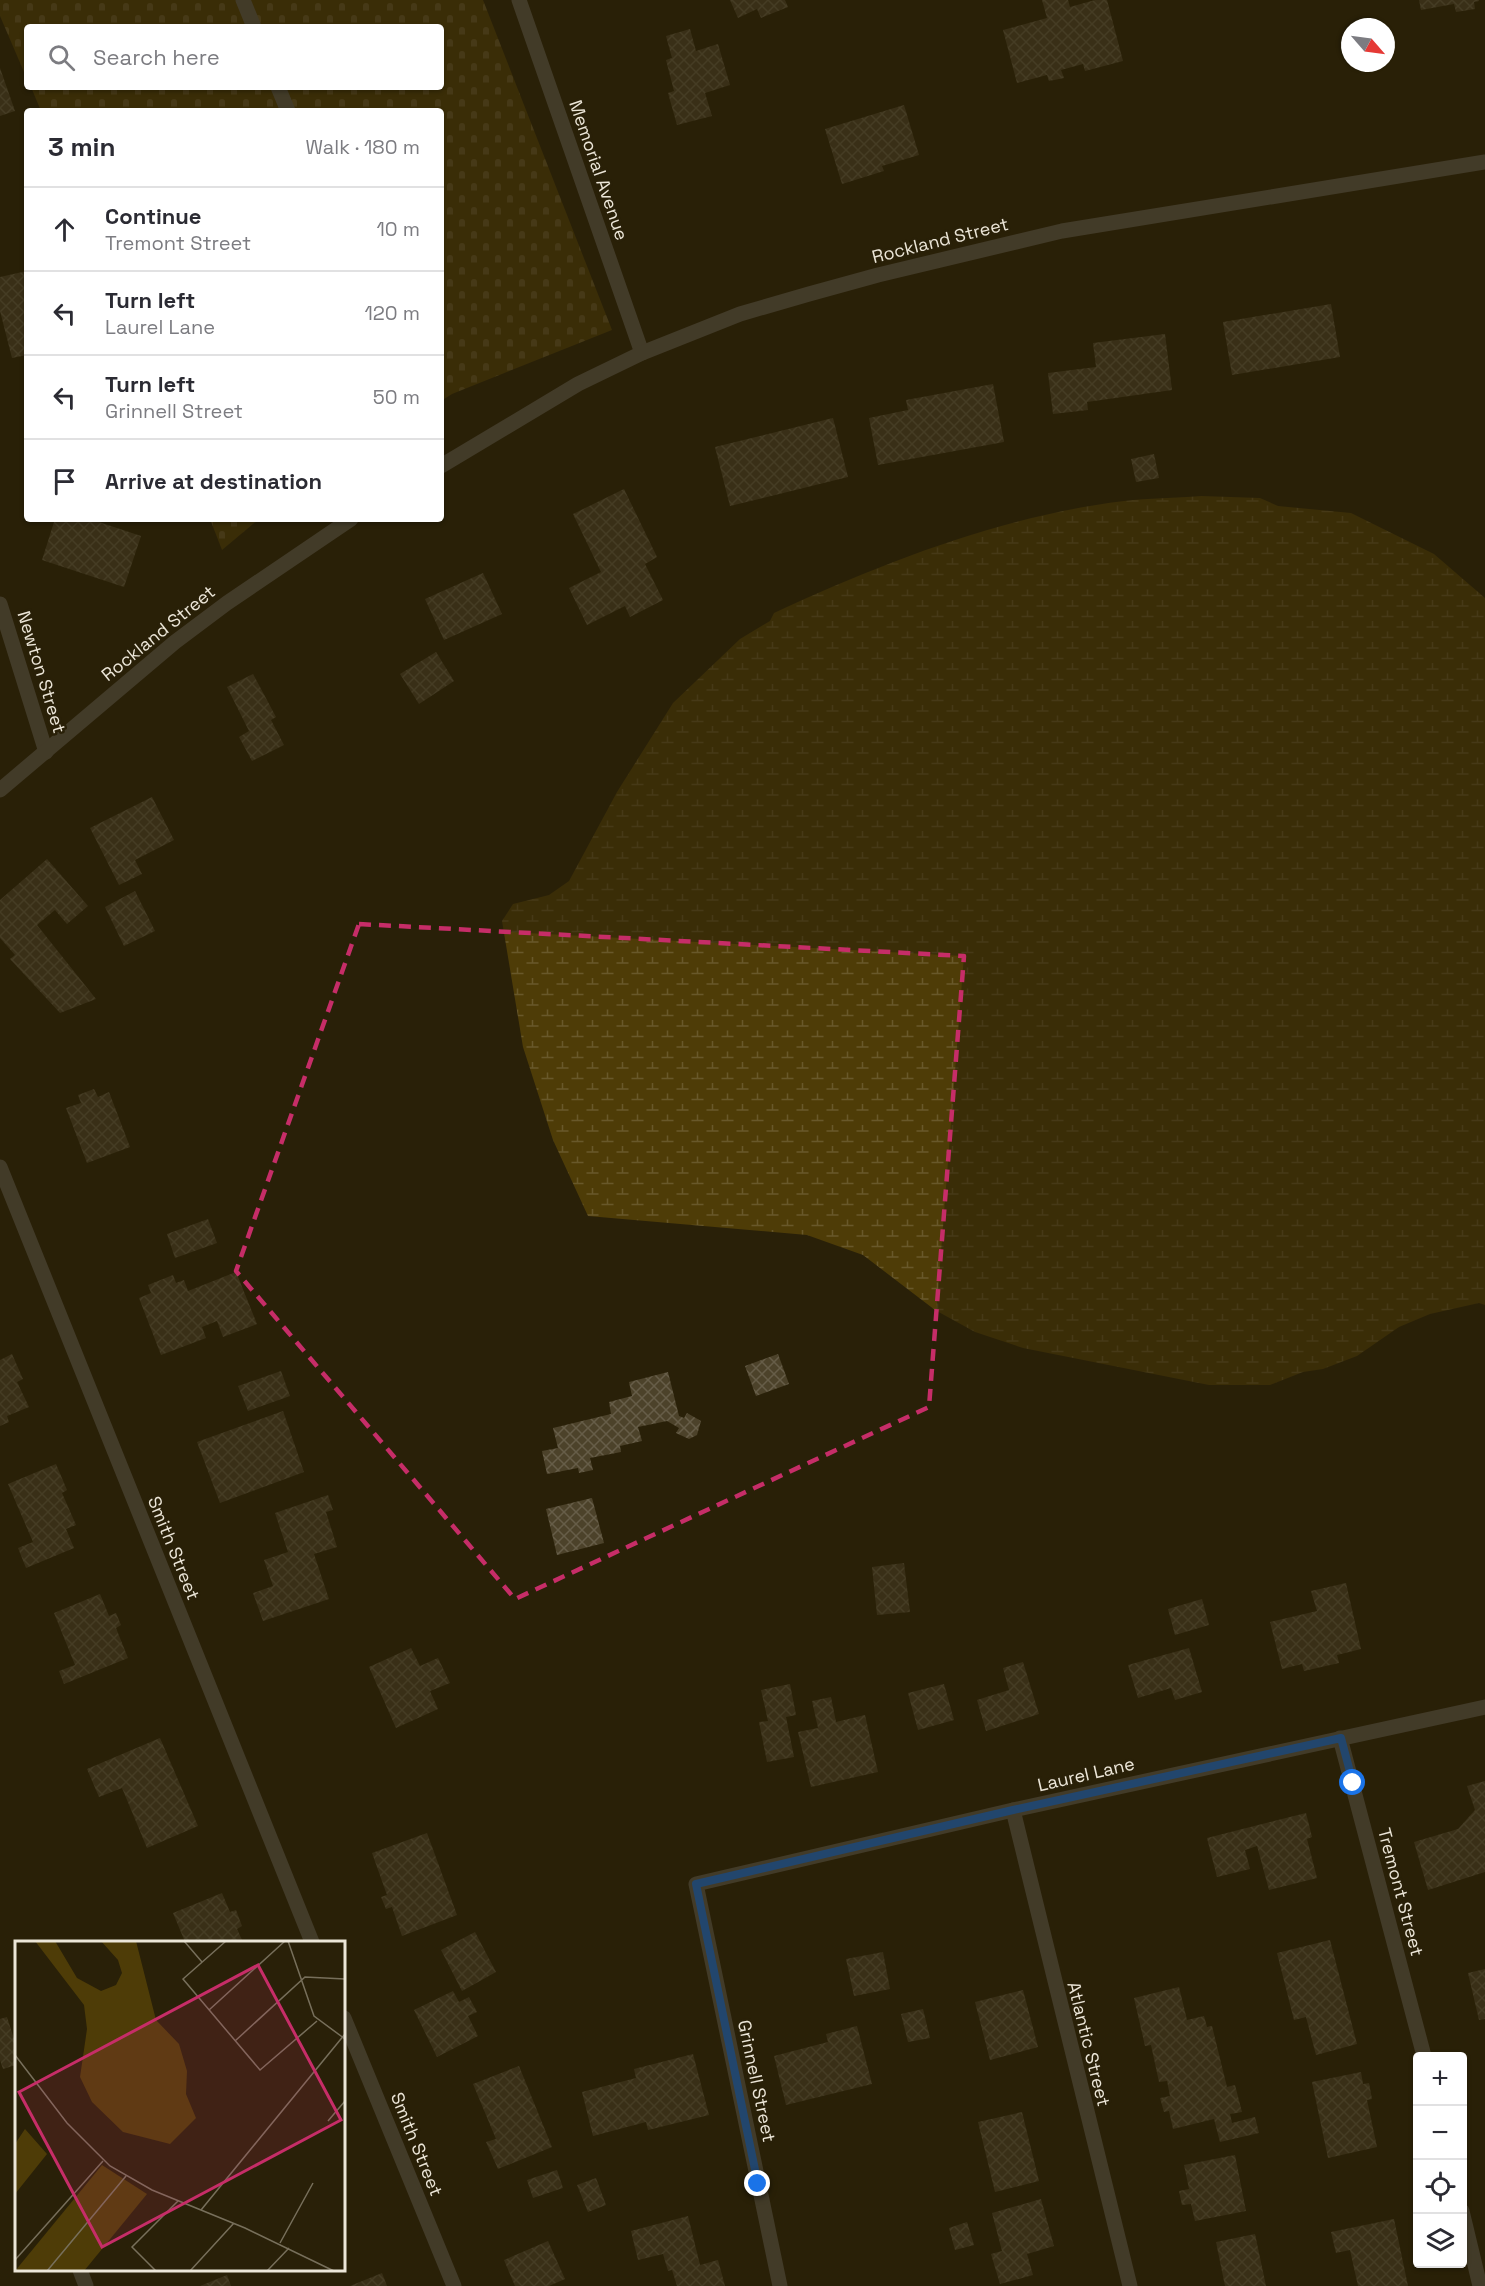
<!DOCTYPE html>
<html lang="en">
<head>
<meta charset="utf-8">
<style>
	:root { --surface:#fff; --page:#f7f7f7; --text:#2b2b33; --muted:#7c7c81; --line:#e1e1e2 }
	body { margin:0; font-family:"Space Grotesk",sans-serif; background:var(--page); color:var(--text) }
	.controls { position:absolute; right:18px; bottom:18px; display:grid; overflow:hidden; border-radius:6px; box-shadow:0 2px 4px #0004 }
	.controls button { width:54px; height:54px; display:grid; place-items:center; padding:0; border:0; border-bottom:2px solid var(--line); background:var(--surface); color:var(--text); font:30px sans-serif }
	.compass { position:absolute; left:1341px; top:18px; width:54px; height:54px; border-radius:50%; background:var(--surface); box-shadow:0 2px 4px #0004; rotate:118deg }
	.stop { position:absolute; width:18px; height:18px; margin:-14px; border:4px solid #1a73e8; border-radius:50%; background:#fff }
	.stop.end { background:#1a73e8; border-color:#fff; box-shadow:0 2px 6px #0008 }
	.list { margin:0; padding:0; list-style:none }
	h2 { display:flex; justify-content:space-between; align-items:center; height:78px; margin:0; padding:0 24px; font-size:26px }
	h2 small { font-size:20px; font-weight:400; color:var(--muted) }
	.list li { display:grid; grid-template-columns:39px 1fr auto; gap:18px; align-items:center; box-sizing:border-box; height:84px; padding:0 24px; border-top:2px solid var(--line) }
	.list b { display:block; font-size:22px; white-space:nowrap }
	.list p { margin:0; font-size:20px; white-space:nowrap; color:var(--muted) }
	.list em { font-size:20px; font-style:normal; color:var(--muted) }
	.icon { flex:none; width:33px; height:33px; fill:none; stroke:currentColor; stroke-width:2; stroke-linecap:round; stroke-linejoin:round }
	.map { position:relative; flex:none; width:1485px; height:2286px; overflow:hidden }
	.search { position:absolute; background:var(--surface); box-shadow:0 2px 4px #0004; left:24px; top:24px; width:420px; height:66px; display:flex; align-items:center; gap:15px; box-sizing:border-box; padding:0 21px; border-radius:6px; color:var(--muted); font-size:22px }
	.panel { position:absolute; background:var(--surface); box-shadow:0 2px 4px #0004; left:24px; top:108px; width:420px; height:414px; border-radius:6px }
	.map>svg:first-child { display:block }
</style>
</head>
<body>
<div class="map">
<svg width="1485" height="2286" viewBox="0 0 1485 2286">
	<defs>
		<pattern id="wetland-marsh" width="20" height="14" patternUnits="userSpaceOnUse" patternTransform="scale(1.5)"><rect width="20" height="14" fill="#4e3c07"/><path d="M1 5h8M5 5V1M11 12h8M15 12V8" fill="none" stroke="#68582a"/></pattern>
		<pattern id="cemetery-stones" width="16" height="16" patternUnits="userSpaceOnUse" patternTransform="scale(1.5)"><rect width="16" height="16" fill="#4e3c07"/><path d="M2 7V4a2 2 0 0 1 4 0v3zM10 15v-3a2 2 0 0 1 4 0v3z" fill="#68582a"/></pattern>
		<pattern id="building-cross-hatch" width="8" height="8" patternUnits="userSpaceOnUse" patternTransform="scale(1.5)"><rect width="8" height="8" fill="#4c422a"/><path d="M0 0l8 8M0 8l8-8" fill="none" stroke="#665d48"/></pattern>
	</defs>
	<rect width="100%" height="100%" fill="#292008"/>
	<path fill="url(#wetland-marsh)" d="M1201,496L1260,498L1278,506L1351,513L1434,554L1485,598V1305L1479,1303L1430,1314L1399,1327L1357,1356L1323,1369L1303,1372L1270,1385H1209L1023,1348L975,1332L935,1310L863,1255L807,1235L588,1216L553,1140L523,1047L502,921L513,904L549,895L569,881L617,792L673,703L740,639L770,621L774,613C884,562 1002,516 1124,501C1149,498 1175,498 1201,496Z"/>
	<g fill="url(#cemetery-stones)">
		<polygon points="0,0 483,0 612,330 452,394 441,401 441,111 41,111 31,87 441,87 441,27 27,27 27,79 0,16"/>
		<polygon points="210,519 259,519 222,550"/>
	</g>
	<g fill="url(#building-cross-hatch)">
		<polygon points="730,0 785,0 788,7 761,18 757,9 738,18"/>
		<polygon points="1042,0 1068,0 1070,7 1095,0 1107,0 1123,61 1085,71 1083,64 1061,70 1064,78 1049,81 1047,75 1017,83 1003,30 1047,18"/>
		<polygon points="1419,0 1479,0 1479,1 1474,2 1475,9 1456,12 1454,4 1421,10"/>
		<polygon points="690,29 696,51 718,44 730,85 705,93 712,116 677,125 668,93 674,91 666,60 672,58 666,36"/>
		<polygon points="0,68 15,111 0,116"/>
		<polygon points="904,105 919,155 882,166 884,171 842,184 825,129"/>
		<polygon points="27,271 27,355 12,358 0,311 0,277"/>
		<polygon points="1331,304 1340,357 1232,375 1223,322"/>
		<polygon points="1165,334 1172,390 1087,402 1088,410 1053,414 1048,373 1096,367 1093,343"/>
		<polygon points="993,384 1004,442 878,465 869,418 908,410 906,400"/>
		<polygon points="833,418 848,477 730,506 715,447"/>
		<polygon points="1154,454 1159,478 1136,482 1131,459"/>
		<polygon points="624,489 657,557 645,564 663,600 630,617 625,606 587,625 569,588 601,572 573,514"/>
		<polygon points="55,519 75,522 76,519 90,519 141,536 124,587 42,560"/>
		<polygon points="483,573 502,614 444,640 425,599"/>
		<polygon points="436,652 454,681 419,704 400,674"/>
		<polygon points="253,674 276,717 271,720 284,745 252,761 239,737 249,731 227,687"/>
		<polygon points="152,797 174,840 135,860 142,874 119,885 90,828"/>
		<polygon points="47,859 88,906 67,924 55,910 37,925 96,999 60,1013 10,959 15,955 0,938 0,900"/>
		<polygon points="135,891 155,931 124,946 105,907"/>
		<polygon points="94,1089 98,1097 109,1092 130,1147 87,1163 66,1108 81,1103 78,1095"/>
		<polygon points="208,1219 217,1243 175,1258 167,1234"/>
		<polygon points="236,1272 257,1324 223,1337 217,1321 202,1327 206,1338 161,1355 139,1298 151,1293 148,1285 173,1275 176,1283 184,1280 188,1291"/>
		<polygon points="12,1354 23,1379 17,1382 29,1407 7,1416 9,1422 0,1426 0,1360"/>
		<polygon points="778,1354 789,1384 756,1396 745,1366"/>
		<polygon points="281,1371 290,1396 248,1411 238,1386"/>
		<polygon points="668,1372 679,1416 684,1418 687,1413 701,1421 697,1435 689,1439 676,1433 679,1428 667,1421 638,1427 642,1441 620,1446 621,1452 590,1458 593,1470 579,1473 578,1468 547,1474 542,1451 558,1448 553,1428 611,1414 609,1402 632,1396 629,1382"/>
		<polygon points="283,1411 304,1472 220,1503 197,1442"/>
		<polygon points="56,1464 67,1490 62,1493 76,1525 66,1529 74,1548 26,1568 18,1548 33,1542 8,1484"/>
		<polygon points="328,1495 333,1510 326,1512 337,1547 314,1554 329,1599 263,1621 253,1593 273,1586 264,1560 288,1552 275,1513"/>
		<polygon points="592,1498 604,1543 557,1555 546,1509"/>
		<polygon points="904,1563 910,1612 877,1615 872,1567"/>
		<polygon points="1346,1583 1361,1649 1337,1655 1339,1663 1304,1671 1302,1664 1282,1669 1270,1622 1317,1611 1311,1591"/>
		<polygon points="100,1594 109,1616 116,1613 121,1625 116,1628 128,1658 64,1684 59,1671 75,1665 54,1613"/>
		<polygon points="1202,1599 1209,1625 1175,1635 1168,1609"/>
		<polygon points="411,1648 420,1666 438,1658 450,1683 430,1691 438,1709 396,1728 369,1667"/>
		<polygon points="1189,1648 1202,1692 1175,1700 1171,1688 1138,1698 1128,1665"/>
		<polygon points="1023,1662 1039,1714 986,1731 977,1700 1009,1690 1003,1668"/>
		<polygon points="790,1684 796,1715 786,1717 794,1757 767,1762 759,1722 768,1721 761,1690"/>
		<polygon points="944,1684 954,1720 918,1730 908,1693"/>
		<polygon points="831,1697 836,1722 865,1715 878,1772 811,1787 798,1732 818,1728 812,1701"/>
		<polygon points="160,1738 198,1826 147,1848 122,1788 99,1797 87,1769"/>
		<polygon points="1485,1781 1485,1872 1428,1890 1414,1842 1458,1829 1475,1810 1467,1786"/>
		<polygon points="1306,1813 1312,1837 1307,1839 1317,1878 1269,1890 1257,1846 1245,1850 1250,1869 1217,1877 1207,1838"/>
		<polygon points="427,1833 457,1915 402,1936 392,1907 386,1909 381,1897 387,1895 372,1853"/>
		<polygon points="222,1893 230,1912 236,1910 242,1926 237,1929 243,1942 185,1942 173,1913"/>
		<polygon points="475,1932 496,1972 462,1991 441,1950"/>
		<polygon points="1330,1940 1357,2044 1316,2055 1306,2017 1294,2020 1277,1953"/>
		<polygon points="883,1952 890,1989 854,1996 846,1959"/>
		<polygon points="1485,1969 1485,2019 1479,2020 1468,1973"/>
		<polygon points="1179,1987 1187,2020 1204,2016 1207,2027 1212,2026 1227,2087 1235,2085 1242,2112 1230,2114 1232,2123 1255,2117 1259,2133 1220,2142 1214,2119 1173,2129 1169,2111 1164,2112 1160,2098 1170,2096 1167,2081 1159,2082 1151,2045 1145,2046 1134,1998"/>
		<polygon points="1023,1990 1038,2047 990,2060 975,2002"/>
		<polygon points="453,1991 459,2002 469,1997 477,2012 468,2016 478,2036 437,2057 414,2010"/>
		<polygon points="923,2009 930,2038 908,2042 901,2014"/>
		<polygon points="7,2017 16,2045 16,2065 3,2069 0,2060 0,2019"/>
		<polygon points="857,2026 872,2084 786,2105 774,2056 828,2042 826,2034"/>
		<polygon points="693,2054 709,2115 648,2130 646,2122 593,2136 582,2092 636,2078 634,2069"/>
		<polygon points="519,2066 552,2147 498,2169 486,2142 496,2139 473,2084"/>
		<polygon points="1361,2072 1363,2084 1369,2083 1372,2099 1367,2100 1377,2147 1328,2158 1312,2082"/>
		<polygon points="1022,2112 1039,2181 995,2192 978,2122"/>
		<polygon points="1235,2155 1246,2211 1195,2221 1191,2204 1182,2205 1179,2191 1189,2189 1184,2165"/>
		<polygon points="557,2170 563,2188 533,2198 527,2180"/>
		<polygon points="596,2178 606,2205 588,2212 577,2185"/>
		<polygon points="1041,2199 1054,2246 1027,2254 1033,2275 1000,2284 991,2254 1002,2251 992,2213"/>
		<polygon points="688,2216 700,2265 718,2260 725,2286 677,2286 672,2270 668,2271 663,2254 638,2260 631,2231"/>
		<polygon points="1394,2219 1408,2286 1358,2286 1350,2250 1336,2253 1331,2232"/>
		<polygon points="967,2222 974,2245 955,2250 949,2228"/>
		<polygon points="1255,2234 1266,2286 1225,2286 1216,2242"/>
		<polygon points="548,2241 565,2279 549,2286 515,2286 504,2260"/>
		<polygon points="382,2273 387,2286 350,2286"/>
		<polygon points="227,2275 231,2286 200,2286"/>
	</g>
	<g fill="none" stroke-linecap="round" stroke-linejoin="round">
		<g stroke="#605b51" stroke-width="15">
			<polyline points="243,0 254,27"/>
			<polyline points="519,0 642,353"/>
			<polyline points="278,87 288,111"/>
			<polyline points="441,466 578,384 642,353 740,314 809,294 878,275 1062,231 1485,162"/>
			<polyline points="0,604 46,752"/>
			<polyline points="0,790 175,642 227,603 351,519"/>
			<polyline points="0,1167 312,1942"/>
			<polyline points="1340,1738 1424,2056"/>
			<polyline points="1013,1810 1130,2286"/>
			<polyline points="344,2018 454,2286"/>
			<polyline points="1462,2211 1480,2286"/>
			<polyline points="80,2270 86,2286"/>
			<polyline points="780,2286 696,1884 1013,1810 1485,1707"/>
		</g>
	</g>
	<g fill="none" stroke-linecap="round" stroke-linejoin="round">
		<polyline stroke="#1a73e8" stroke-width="8" points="758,2184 696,1884 1013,1810 1341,1738 1353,1783"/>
	</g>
	<path d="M0 0H1485V2286H0ZM359,924L964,956L929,1407L515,1599L236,1271Z" fill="#292008" fill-opacity=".55" fill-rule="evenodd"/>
	<path fill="none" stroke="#c62d68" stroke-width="4.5" stroke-dasharray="12 8" stroke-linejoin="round" d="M359,924L964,956L929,1407L515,1599L236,1271Z"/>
	<g text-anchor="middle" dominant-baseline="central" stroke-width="5" stroke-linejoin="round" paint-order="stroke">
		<g font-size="18" fill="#ece6d8" stroke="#292008">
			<text transform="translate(599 170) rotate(71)">Memorial Avenue</text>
			<text transform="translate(940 240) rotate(-14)">Rockland Street</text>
			<text transform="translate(158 633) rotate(-39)">Rockland Street</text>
			<text transform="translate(42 672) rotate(73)">Newton Street</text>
			<text transform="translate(174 1548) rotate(68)">Smith Street</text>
			<text transform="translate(1086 1774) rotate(-13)">Laurel Lane</text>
			<text transform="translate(1401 1892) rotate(75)">Tremont Street</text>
			<text transform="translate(1089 2044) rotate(76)">Atlantic Street</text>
			<text transform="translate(757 2081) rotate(78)">Grinnell Street</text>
			<text transform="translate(417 2144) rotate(68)">Smith Street</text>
		</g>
	</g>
	<g transform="translate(15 1941)">
		<rect width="330" height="330" fill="#292008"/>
		<path d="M20,0H40L62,37L86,50L101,44L107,32L103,19L86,0H121L141,79L164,103L172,130L171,153L181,177L155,203L108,191L77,161L65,136L72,88L69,64ZM10,188L32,213L0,253V203Z" fill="#4e3c07"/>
		<path d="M87,224L132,253L69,330H0Z" fill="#4e3c07"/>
		<path fill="none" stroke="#776f5b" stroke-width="1.5" d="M169,0L187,21M211,0L168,38L245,129L302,80M273,0L299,75L330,98M194,69L270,0M220,100L290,36L330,38M0,114L52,182L95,225L137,249L230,287L319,330M313,180L330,160M186,269L330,93M265,302L298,242M0,319L88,220M32,330L111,235M141,330L117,306L163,260M175,330L219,282M252,330L274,307"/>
		<path fill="#c62d68" fill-opacity="0.15" stroke="#c62d68" stroke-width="3" d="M243,24L326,179L87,306L4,151Z"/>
		<rect width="330" height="330" fill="none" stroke="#ece6d8" stroke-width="3"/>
	</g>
</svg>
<div class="controls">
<button>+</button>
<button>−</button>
<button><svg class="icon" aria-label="locate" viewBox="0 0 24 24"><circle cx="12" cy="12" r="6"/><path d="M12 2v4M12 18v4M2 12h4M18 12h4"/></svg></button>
<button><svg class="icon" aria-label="layers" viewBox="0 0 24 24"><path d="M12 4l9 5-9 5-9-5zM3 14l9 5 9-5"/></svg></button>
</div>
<svg class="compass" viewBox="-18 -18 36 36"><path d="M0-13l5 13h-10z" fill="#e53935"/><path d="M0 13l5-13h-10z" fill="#7c7c81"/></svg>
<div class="stop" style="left:1353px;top:1783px"></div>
<div class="stop end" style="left:758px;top:2184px"></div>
<div class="search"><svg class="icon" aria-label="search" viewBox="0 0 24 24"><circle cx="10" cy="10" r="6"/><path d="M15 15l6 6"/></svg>Search here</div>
<section class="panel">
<h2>3 min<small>Walk · 180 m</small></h2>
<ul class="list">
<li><svg class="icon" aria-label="ahead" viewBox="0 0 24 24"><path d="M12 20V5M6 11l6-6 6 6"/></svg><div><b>Continue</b><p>Tremont Street</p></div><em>10 m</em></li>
<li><svg class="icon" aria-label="left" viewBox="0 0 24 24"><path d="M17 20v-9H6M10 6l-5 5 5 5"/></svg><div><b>Turn left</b><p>Laurel Lane</p></div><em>120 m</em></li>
<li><svg class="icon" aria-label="left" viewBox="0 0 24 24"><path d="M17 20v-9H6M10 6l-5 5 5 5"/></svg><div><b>Turn left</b><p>Grinnell Street</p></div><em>50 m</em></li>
<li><svg class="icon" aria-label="arrive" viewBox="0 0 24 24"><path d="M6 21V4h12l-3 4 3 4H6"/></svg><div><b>Arrive at destination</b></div></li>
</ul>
</section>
</div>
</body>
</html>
